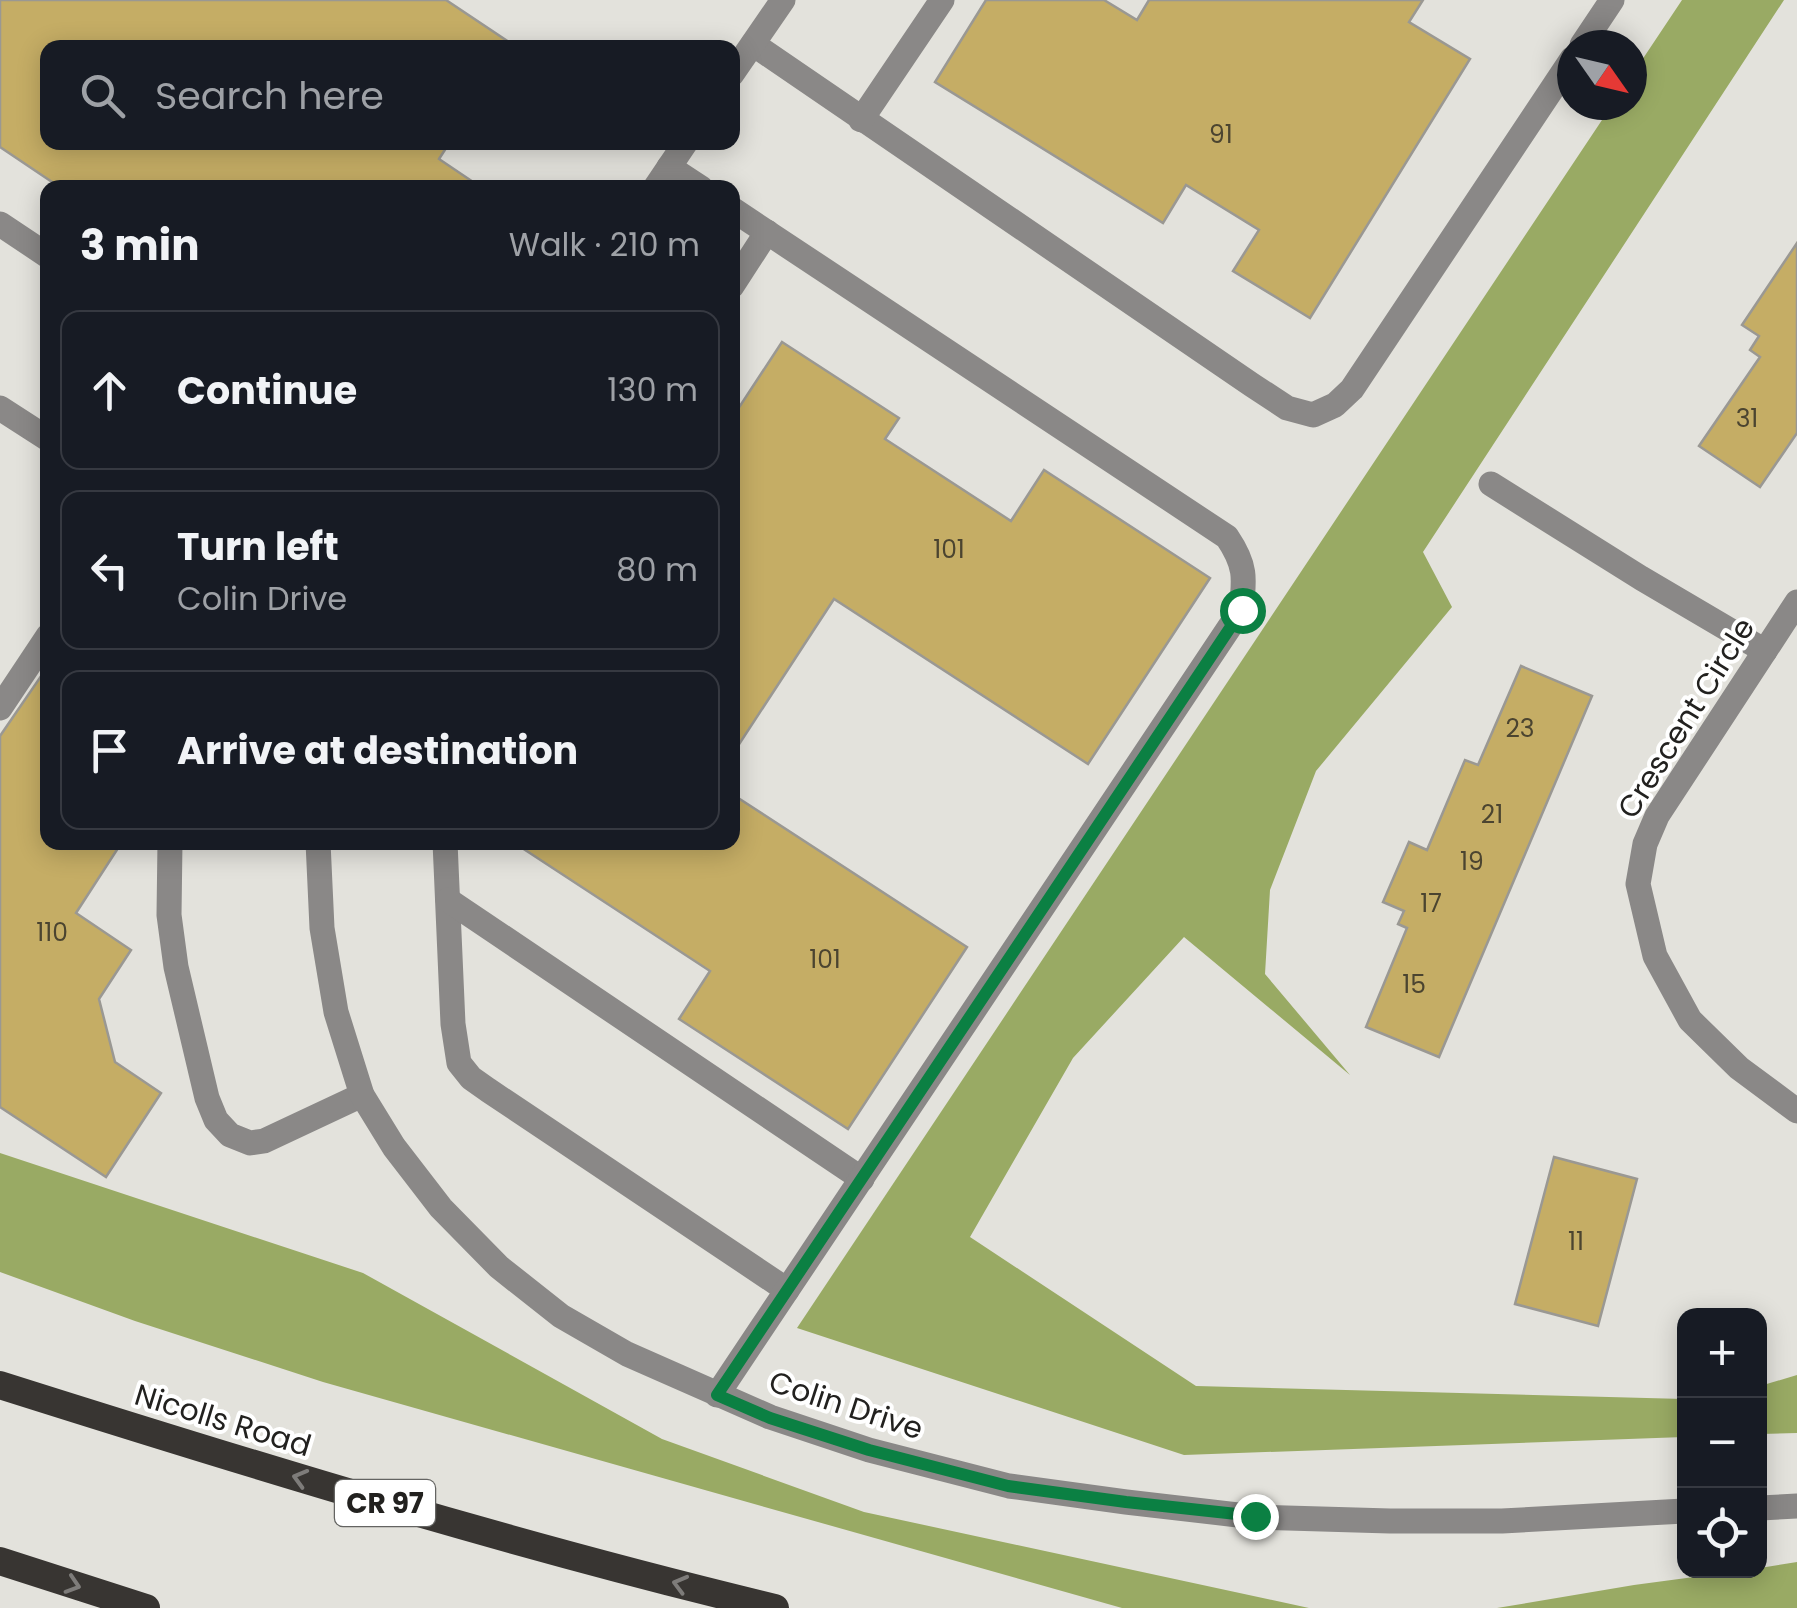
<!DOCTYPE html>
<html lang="en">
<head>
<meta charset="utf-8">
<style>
	:root { --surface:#171b24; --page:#242831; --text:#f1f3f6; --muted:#9ea1a6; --line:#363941 }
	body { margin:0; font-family:Poppins,sans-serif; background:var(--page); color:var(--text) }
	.controls { position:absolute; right:30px; bottom:30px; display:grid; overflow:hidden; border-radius:20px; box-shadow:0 5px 25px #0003 }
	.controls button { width:90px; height:90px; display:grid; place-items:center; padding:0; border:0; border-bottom:2px solid var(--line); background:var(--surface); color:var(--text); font:50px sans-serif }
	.compass { position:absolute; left:1557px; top:30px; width:90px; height:90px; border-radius:50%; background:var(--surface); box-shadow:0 5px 25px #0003; rotate:124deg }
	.stop { position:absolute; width:30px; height:30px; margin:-22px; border:8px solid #0b8043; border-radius:50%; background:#fff }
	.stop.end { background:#0b8043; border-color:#fff; box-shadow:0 2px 10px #0008 }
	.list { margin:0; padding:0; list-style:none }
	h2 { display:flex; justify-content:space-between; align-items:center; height:130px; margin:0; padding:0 40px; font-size:42px }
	h2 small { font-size:32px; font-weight:400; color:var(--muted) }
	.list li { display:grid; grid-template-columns:65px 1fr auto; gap:30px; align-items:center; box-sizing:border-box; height:160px; margin:0 20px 20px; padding:0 20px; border:2px solid var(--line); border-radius:20px }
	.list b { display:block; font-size:38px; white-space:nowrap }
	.list p { margin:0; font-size:32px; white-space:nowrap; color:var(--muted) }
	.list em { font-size:32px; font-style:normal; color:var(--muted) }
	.icon { flex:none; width:55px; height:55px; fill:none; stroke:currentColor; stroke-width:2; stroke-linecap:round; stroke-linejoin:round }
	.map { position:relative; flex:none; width:1797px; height:1608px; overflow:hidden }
	.search { position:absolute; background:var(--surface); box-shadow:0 5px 25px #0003; left:40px; top:40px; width:700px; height:110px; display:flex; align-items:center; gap:25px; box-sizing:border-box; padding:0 35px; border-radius:20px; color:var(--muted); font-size:38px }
	.panel { position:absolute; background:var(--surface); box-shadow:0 5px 25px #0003; left:40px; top:180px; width:700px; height:670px; border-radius:20px }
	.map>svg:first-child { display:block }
</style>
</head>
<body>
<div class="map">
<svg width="1797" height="1608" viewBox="0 0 1797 1608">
	<rect width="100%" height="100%" fill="#e3e2dc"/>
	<g fill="#99aa64">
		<polygon points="1682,0 1784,0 1423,552 1452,607 1316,771 1270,890 1265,974 1350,1075 1184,937 1073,1058 970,1237 1196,1386 1684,1399 1684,1437 1184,1455 797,1328 1612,105 1632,105 1632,75"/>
		<polygon points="0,1153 363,1273 662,1439 864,1512 1309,1608 1122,1608 323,1382 135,1321 0,1272"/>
		<polygon points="1797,1375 1797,1433 1760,1434 1760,1386"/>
		<polygon points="1797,1562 1797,1608 1497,1608 1634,1585 1739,1571 1760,1570 1760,1568"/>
	</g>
	<g fill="#c5ad65" stroke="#9a9893" stroke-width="2.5">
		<polygon points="0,0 446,0 518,48 48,48 48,142 450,142 439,159 482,188 61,188 0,147"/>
		<polygon points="986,0 1104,0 1137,20 1149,0 1423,0 1409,22 1470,59 1310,318 1233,271 1259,230 1186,185 1163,223 935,82"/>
		<polygon points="1797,243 1797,433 1760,487 1699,446 1760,357 1750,350 1759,336 1742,325"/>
		<polygon points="782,342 899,418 885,439 1011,521 1044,470 1210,578 1088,764 834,599 732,755 732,418"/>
		<polygon points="48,666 48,842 122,842 76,913 131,950 99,999 115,1062 161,1093 106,1177 0,1107 0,736"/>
		<polygon points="1521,666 1592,696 1439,1057 1366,1027 1407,928 1398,924 1404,911 1383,902 1409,842 1427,850 1465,760 1478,765"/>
		<polygon points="732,794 967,947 848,1129 679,1019 710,971 513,842 732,842"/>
		<polygon points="1554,1157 1637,1179 1598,1326 1515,1304"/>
	</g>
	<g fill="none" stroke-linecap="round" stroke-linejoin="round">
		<g stroke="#8a8887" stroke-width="25">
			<polyline points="753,44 1252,385 1287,408 1313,415 1335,405 1352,389 1572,59"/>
			<polyline points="1582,45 1612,0"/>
			<polyline points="861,120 942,0"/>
			<polyline points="669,167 701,188"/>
			<polyline points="0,224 48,256"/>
			<polyline points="732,286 767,232"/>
			<polyline points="1491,484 1641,578 1765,651"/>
			<polyline points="0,708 48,636"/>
			<polyline points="170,842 169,915 176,967 207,1098 216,1120 230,1135 250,1143 264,1141 362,1095"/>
			<polyline points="445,842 453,1024 459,1063 471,1078 488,1090 787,1290"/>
			<polyline points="448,900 862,1179"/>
			<path d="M717,1395L1241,610C1245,578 1246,565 1227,537L732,209"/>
		</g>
		<g stroke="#8a8887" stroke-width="25">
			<polyline points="732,74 783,0"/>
			<polyline points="655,188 686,142"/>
			<polyline points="0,408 48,439"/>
			<polyline points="1797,602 1657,816 1645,844 1638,884 1655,956 1690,1020 1739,1068 1797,1111"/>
			<polyline points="318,842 322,928 336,1012 362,1095 394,1147 441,1208 499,1267 561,1316 627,1354 770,1417 869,1450 1009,1486 1126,1502 1255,1517 1390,1521 1502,1521 1684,1511"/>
			<polyline points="1760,1508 1797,1506"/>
		</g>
		<g stroke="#383532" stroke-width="28">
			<path d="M0,1385C256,1466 513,1545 775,1608"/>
			<polyline points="0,1561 146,1608"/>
		</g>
	</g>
	<defs><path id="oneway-chevron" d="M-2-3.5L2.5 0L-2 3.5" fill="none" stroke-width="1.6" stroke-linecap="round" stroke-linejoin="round" transform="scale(2.5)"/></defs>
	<g stroke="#7e7c7a">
		<use href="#oneway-chevron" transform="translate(300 1478) rotate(-164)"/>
		<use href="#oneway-chevron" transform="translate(680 1584) rotate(-165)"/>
		<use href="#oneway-chevron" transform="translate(73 1585) rotate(18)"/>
	</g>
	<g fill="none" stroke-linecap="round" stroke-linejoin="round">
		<polyline stroke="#0b8043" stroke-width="12" points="1242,610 717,1395 770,1418 869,1450 1008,1486 1126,1502 1255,1516"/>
	</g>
	<g text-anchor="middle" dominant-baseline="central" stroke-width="8" stroke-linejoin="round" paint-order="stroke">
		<g font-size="25" fill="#4b4430">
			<text x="1221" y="134">91</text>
			<text x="1747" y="418">31</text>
			<text x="949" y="549">101</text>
			<text x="1520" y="728">23</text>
			<text x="1492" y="814">21</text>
			<text x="1472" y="861">19</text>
			<text x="1431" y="903">17</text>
			<text x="52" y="932">110</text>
			<text x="825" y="959">101</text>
			<text x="1414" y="984">15</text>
			<text x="1576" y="1241">11</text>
		</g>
		<rect fill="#fff" stroke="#646462" stroke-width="2.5" x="335" y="1480" width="100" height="46" rx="8"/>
		<g font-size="28" font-weight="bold" fill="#22211f">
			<text x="385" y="1503">CR 97</text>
		</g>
		<g font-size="30" fill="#22211f" stroke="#fff">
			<text transform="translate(1686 718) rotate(-58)">Crescent Circle</text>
			<text transform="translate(846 1405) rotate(18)">Colin Drive</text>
			<text transform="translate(223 1420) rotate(17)">Nicolls Road</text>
		</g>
	</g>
</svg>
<div class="controls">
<button>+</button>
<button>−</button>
<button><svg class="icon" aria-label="locate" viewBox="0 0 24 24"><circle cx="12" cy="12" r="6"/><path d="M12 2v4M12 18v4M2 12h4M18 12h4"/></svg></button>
</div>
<svg class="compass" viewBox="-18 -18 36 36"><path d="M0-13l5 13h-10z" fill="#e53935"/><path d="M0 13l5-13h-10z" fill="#9ea1a6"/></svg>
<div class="stop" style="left:1242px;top:610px"></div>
<div class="stop end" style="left:1255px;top:1516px"></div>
<div class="search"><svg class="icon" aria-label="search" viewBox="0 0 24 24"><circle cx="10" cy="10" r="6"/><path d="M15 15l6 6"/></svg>Search here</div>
<section class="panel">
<h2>3 min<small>Walk · 210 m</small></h2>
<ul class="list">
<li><svg class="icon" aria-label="ahead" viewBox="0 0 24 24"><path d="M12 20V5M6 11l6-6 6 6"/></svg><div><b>Continue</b></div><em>130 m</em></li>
<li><svg class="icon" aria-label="left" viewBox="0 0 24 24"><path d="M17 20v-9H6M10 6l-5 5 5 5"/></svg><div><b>Turn left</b><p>Colin Drive</p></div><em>80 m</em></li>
<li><svg class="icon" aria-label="arrive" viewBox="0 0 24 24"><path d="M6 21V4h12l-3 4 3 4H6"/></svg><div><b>Arrive at destination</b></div></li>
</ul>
</section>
</div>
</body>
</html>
